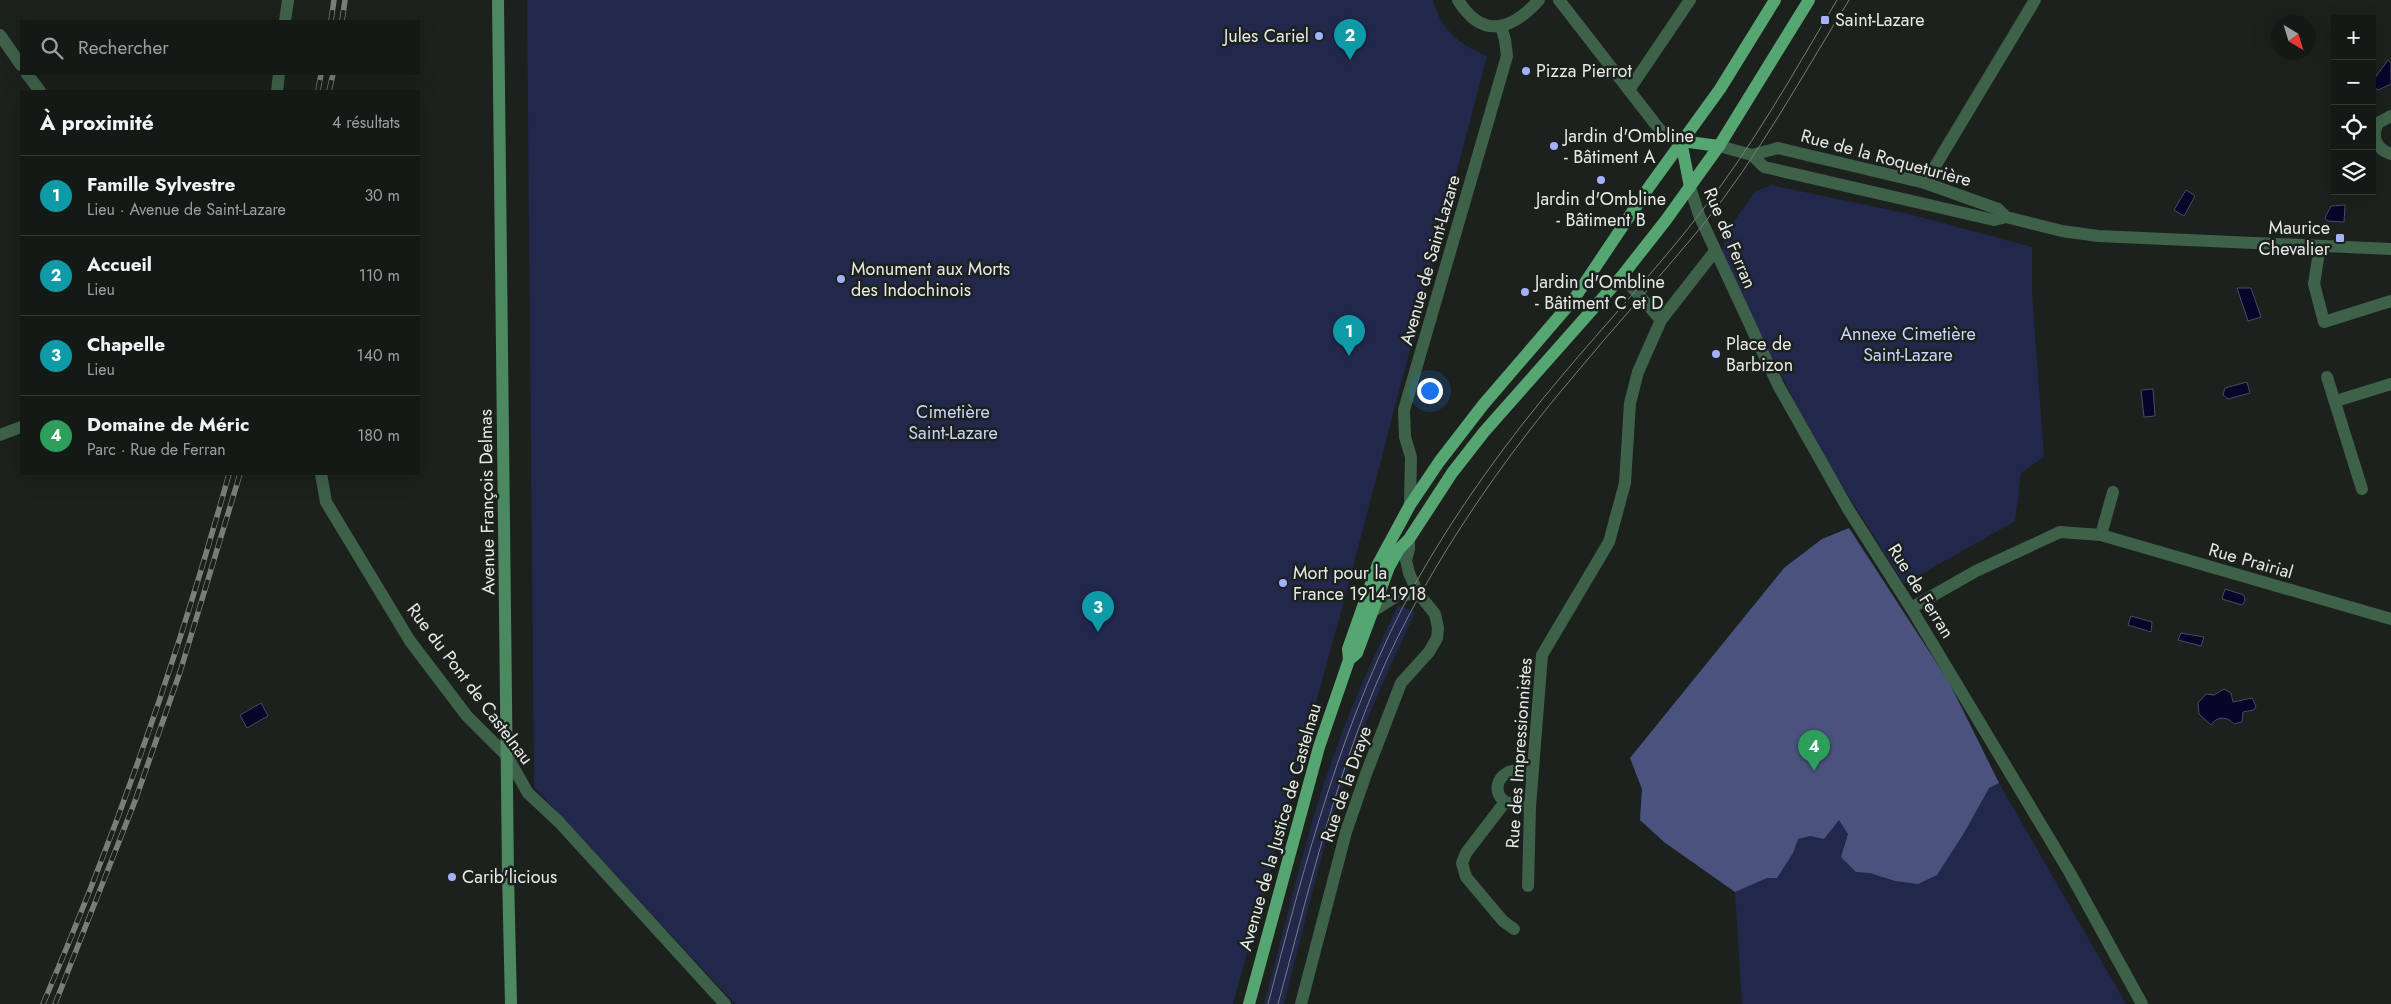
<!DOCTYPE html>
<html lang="fr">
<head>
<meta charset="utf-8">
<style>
	:root { --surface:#151916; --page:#1e221f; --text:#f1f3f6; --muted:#9da0a1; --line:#343835; --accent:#a2b2fd }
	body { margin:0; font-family:Jost,sans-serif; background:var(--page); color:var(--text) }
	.controls { position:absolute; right:15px; top:15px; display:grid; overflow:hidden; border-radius:0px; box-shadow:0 5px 20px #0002 }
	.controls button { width:45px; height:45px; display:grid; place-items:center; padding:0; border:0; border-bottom:1px solid var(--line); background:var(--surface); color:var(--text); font:25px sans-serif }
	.compass { position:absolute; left:2271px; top:15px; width:45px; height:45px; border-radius:50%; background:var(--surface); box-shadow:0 5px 20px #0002; rotate:142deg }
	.you { position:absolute; left:1429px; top:390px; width:18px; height:18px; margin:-12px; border:4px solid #fff; border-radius:50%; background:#1a73e8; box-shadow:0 0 0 8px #1a73e833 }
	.badge { display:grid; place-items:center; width:32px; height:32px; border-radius:50%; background:var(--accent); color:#fff; font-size:16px; font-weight:700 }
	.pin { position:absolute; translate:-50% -41px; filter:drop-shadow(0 1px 2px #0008) }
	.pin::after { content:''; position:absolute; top:26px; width:18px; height:15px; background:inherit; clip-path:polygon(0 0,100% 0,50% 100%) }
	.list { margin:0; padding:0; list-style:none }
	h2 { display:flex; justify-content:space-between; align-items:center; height:65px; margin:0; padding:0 20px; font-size:21px }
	h2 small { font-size:16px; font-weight:400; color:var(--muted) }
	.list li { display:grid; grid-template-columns:32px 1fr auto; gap:15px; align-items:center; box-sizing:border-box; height:80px; padding:0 20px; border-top:1px solid var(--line) }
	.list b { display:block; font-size:19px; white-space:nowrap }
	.list p { margin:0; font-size:16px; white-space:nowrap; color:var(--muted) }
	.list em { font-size:16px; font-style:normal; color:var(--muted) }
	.icon { flex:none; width:28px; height:28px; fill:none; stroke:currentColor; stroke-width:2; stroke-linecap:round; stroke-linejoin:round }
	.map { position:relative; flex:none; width:2391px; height:1004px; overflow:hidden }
	.search { position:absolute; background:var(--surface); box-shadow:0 5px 20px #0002; left:20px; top:20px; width:400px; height:55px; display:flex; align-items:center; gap:12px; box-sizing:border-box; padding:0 18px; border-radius:0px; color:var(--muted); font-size:19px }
	.panel { position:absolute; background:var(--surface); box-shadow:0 5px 20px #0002; left:20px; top:90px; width:400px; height:385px; border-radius:0px }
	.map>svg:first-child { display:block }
</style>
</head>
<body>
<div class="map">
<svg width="2391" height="1004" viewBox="0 0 2391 1004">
	<rect width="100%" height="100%" fill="#1c211d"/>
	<g fill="#22284b">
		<path d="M527,0H1433C1440,29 1460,45 1487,56L1344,601L1233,1004H735L534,787Z"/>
		<polygon points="1771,185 1909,214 2032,247 2032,293 2044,457 2021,473 2015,521 1904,584 1817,446 1771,355 1722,253 1726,232 1755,192"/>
		<polygon points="1849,528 1949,682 1999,783 2126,1004 1742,1004 1735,892 1664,842 1640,820 1642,789 1630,758 1784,568 1822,539"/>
		<path d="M1398,605L1415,612C1393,661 1370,709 1352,759C1324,839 1305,922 1284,1004H1264C1287,920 1305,834 1335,752C1353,701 1375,654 1398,605Z"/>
	</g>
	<polygon fill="#4a537e" points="1849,528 1949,682 1999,783 1989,788 1964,833 1937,875 1918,884 1895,881 1870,873 1856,872 1841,857 1848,834 1839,820 1824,839 1810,836 1798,839 1793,853 1777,878 1767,878 1735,892 1664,842 1640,820 1642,789 1630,758 1784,568 1822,539"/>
	<g fill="#06062a" stroke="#4a4b63">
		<polygon points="2388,60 2391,63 2391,84 2378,90 2372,85 2372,82"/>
		<polygon points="2186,190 2195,196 2184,216 2174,210"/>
		<polygon points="2345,205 2344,222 2328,221 2325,218 2331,206"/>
		<polygon points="2237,288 2251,288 2261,317 2248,321"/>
		<polygon points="2247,382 2250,393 2228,399 2223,395 2225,388"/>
		<polygon points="2153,389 2155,416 2144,417 2141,390"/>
		<polygon points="2225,589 2244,595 2245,601 2242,605 2222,599"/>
		<polygon points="2131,616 2152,622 2151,632 2128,625"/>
		<polygon points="2181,633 2204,637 2201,646 2178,640"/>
		<path d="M2224,689L2231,693L2233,702L2252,698L2256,706L2254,710L2243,712L2242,722L2234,724C2227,716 2217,716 2211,725L2199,714L2198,703L2206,694L2214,695Z"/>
		<polygon points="261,703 268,716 247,728 240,715"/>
	</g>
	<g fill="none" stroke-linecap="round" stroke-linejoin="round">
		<g stroke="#3e6249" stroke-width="12">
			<polyline points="285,21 288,0"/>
			<polyline points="0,35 21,65"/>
			<polyline points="27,74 40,91"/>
			<polyline points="1629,90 1690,0"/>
			<polyline points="277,91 279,74"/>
			<path d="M2391,116L2378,123C2371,137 2376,149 2391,154"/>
			<polyline points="1719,146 1752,155 1764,167 1994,220 2006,217 2062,231 2098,236 2391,249"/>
			<polyline points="1752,155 1778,148 1925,183 1998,209 2006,217"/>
			<polyline points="1925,183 2035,0"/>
			<polyline points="1690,187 1699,215 1778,385 1848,509 1911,608 2070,873 2142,1004"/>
			<polyline points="2320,246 2314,284 2324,322 2391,301"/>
			<polyline points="1622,276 1661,320"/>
			<polyline points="2327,377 2362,489"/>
			<polyline points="2336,401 2391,384"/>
			<polyline points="0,435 21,427"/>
			<polyline points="321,474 326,502 410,641 467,716 507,756 528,793 559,822 725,1004"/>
			<polyline points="2101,535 2113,492"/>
			<polyline points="1911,608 1976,571 2060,532 2101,535 2391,619"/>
			<polyline points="1373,611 1397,596 1418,593"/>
			<polyline points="1505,802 1466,853 1462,863 1466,877 1503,921 1514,929"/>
			<path d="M1530,807L1505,802C1492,792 1497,775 1512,771C1518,770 1526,772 1532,773"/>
			<polyline points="1528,886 1530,807 1542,655 1609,542 1625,483 1630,403 1638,372 1661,320 1715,251"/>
			<polyline points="1301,1004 1346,832 1366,774 1401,683 1429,652 1437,638 1438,628 1435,614 1418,593 1409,573 1406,560 1409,549 1409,539"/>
		</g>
		<g stroke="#3e6249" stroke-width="12">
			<path d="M1458,0C1482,39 1511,31 1539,0"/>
			<polyline points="1559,0 1660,130 1681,141"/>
			<polyline points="1410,505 1411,457 1405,437 1404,410 1507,56 1505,40 1501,26"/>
		</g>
		<polyline stroke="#4c8860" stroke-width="12" points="498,0 508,874 511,1004"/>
		<g stroke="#55a671" stroke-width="12">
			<polyline points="1681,141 1690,187"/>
			<polyline points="1681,141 1719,146"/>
			<polyline points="1349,660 1357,653 1389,567 1399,549 1409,539 1452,473 1484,432 1622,276 1666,220 1719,146 1809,0"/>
			<polyline points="1249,1004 1319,747 1349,660 1348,649 1378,564 1410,505 1439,462 1483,405 1574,299 1649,187 1720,89 1775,0"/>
		</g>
		<g stroke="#7a7e7b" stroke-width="1">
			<path d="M1268,1004C1306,860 1343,716 1415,584C1456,511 1506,442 1560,378C1607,322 1657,269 1701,212C1753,146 1794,72 1837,0"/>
			<path d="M1278,1004C1314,872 1344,737 1409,615C1454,531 1510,451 1572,378C1614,327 1659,278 1702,226C1758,157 1802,76 1849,0"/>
		</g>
		<defs>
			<g id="rail">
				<polyline points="331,21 334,0"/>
				<polyline points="342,21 345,0"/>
				<polyline points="318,91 321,74"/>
				<polyline points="329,91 333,74"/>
				<path d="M43,1004C117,832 179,654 229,474"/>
				<polyline points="55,1004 135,801 180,672 240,474"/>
			</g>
		</defs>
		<use href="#rail" stroke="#7a7e7b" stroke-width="5.5"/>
		<use href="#rail" stroke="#1c211d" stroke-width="4" stroke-dasharray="11" stroke-linecap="butt"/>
	</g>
	<g fill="#a2b2fd" stroke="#1c211d" stroke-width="2">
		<rect x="1820" y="15" width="10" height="10" rx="2.5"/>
		<circle cx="1319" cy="36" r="5"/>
		<circle cx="1526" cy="71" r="5"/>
		<circle cx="1554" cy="146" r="5"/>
		<circle cx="1601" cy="180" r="5"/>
		<rect x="2335" y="233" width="10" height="10" rx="2.5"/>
		<circle cx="841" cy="279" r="5"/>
		<circle cx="1525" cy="292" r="5"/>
		<circle cx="1716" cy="354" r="5"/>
		<circle cx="1283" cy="583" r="5"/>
		<circle cx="452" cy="877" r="5"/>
	</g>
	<g text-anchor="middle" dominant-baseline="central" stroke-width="5" stroke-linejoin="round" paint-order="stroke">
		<g font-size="18" fill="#e7ebe8" stroke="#1c211d" text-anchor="start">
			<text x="1835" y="20">Saint-Lazare</text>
			<text x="1309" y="36" text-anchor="end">Jules Cariel</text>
			<text x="1536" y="71">Pizza Pierrot</text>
			<text x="1564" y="136">Jardin d'Ombline<tspan x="1564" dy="21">- Bâtiment A</tspan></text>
			<text x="1601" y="199" text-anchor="middle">Jardin d'Ombline<tspan x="1601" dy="21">- Bâtiment B</tspan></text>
			<text x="2330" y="228" text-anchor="end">Maurice<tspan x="2330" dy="21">Chevalier</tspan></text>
			<text x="851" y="269">Monument aux Morts<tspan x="851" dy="21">des Indochinois</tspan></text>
			<text x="1535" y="282">Jardin d'Ombline<tspan x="1535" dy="21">- Bâtiment C et D</tspan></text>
			<text x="1726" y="344">Place de<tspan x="1726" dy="21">Barbizon</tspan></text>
			<text x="1293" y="573">Mort pour la<tspan x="1293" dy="21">France 1914-1918</tspan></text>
			<text x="462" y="877">Carib'licious</text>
		</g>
		<g font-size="18" fill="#e7ebe8" stroke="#1c211d">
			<text transform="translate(1886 158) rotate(15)">Rue de la Roqueturière</text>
			<text transform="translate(1730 238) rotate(67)">Rue de Ferran</text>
			<text transform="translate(1430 260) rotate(-74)">Avenue de Saint-Lazare</text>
			<text transform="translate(487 502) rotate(-91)">Avenue François Delmas</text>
			<text transform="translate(2251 561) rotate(16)">Rue Prairial</text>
			<text transform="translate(1921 591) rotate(58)">Rue de Ferran</text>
			<text transform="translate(470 684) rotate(53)">Rue du Pont de Castelnau</text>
			<text transform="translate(1519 753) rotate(-86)">Rue des Impressionnistes</text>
			<text transform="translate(1346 784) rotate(-71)">Rue de la Draye</text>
			<text transform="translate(1280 827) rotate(-74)">Avenue de la Justice de Castelnau</text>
		</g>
		<g font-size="18" fill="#c9d4ff" stroke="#1c211d">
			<text x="1908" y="334">Annexe Cimetière<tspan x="1908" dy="21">Saint-Lazare</tspan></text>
			<text x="953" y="412">Cimetière<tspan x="953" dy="21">Saint-Lazare</tspan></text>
		</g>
	</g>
</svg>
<div class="controls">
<button>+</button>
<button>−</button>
<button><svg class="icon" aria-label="locate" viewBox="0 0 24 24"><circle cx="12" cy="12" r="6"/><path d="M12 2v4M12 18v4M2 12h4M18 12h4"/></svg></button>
<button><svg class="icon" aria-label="layers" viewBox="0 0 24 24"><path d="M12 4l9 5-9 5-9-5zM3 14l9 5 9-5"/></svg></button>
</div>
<svg class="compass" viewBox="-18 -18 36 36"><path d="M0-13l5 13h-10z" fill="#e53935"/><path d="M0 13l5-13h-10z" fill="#9da0a1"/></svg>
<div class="you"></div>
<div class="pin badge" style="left:1349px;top:356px;background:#0f9aa8">1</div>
<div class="pin badge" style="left:1350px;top:60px;background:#0f9aa8">2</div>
<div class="pin badge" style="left:1098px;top:632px;background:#0f9aa8">3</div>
<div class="pin badge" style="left:1814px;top:771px;background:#2e9e5b">4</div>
<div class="search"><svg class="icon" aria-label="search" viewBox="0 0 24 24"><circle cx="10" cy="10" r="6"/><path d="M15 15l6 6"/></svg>Rechercher</div>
<section class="panel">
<h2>À proximité<small>4 résultats</small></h2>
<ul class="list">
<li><span class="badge" style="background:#0f9aa8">1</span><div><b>Famille Sylvestre</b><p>Lieu · Avenue de Saint-Lazare</p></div><em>30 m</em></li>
<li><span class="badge" style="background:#0f9aa8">2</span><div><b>Accueil</b><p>Lieu</p></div><em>110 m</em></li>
<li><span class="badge" style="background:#0f9aa8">3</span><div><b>Chapelle</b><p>Lieu</p></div><em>140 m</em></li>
<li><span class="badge" style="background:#2e9e5b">4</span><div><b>Domaine de Méric</b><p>Parc · Rue de Ferran</p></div><em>180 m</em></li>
</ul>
</section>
</div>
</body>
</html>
